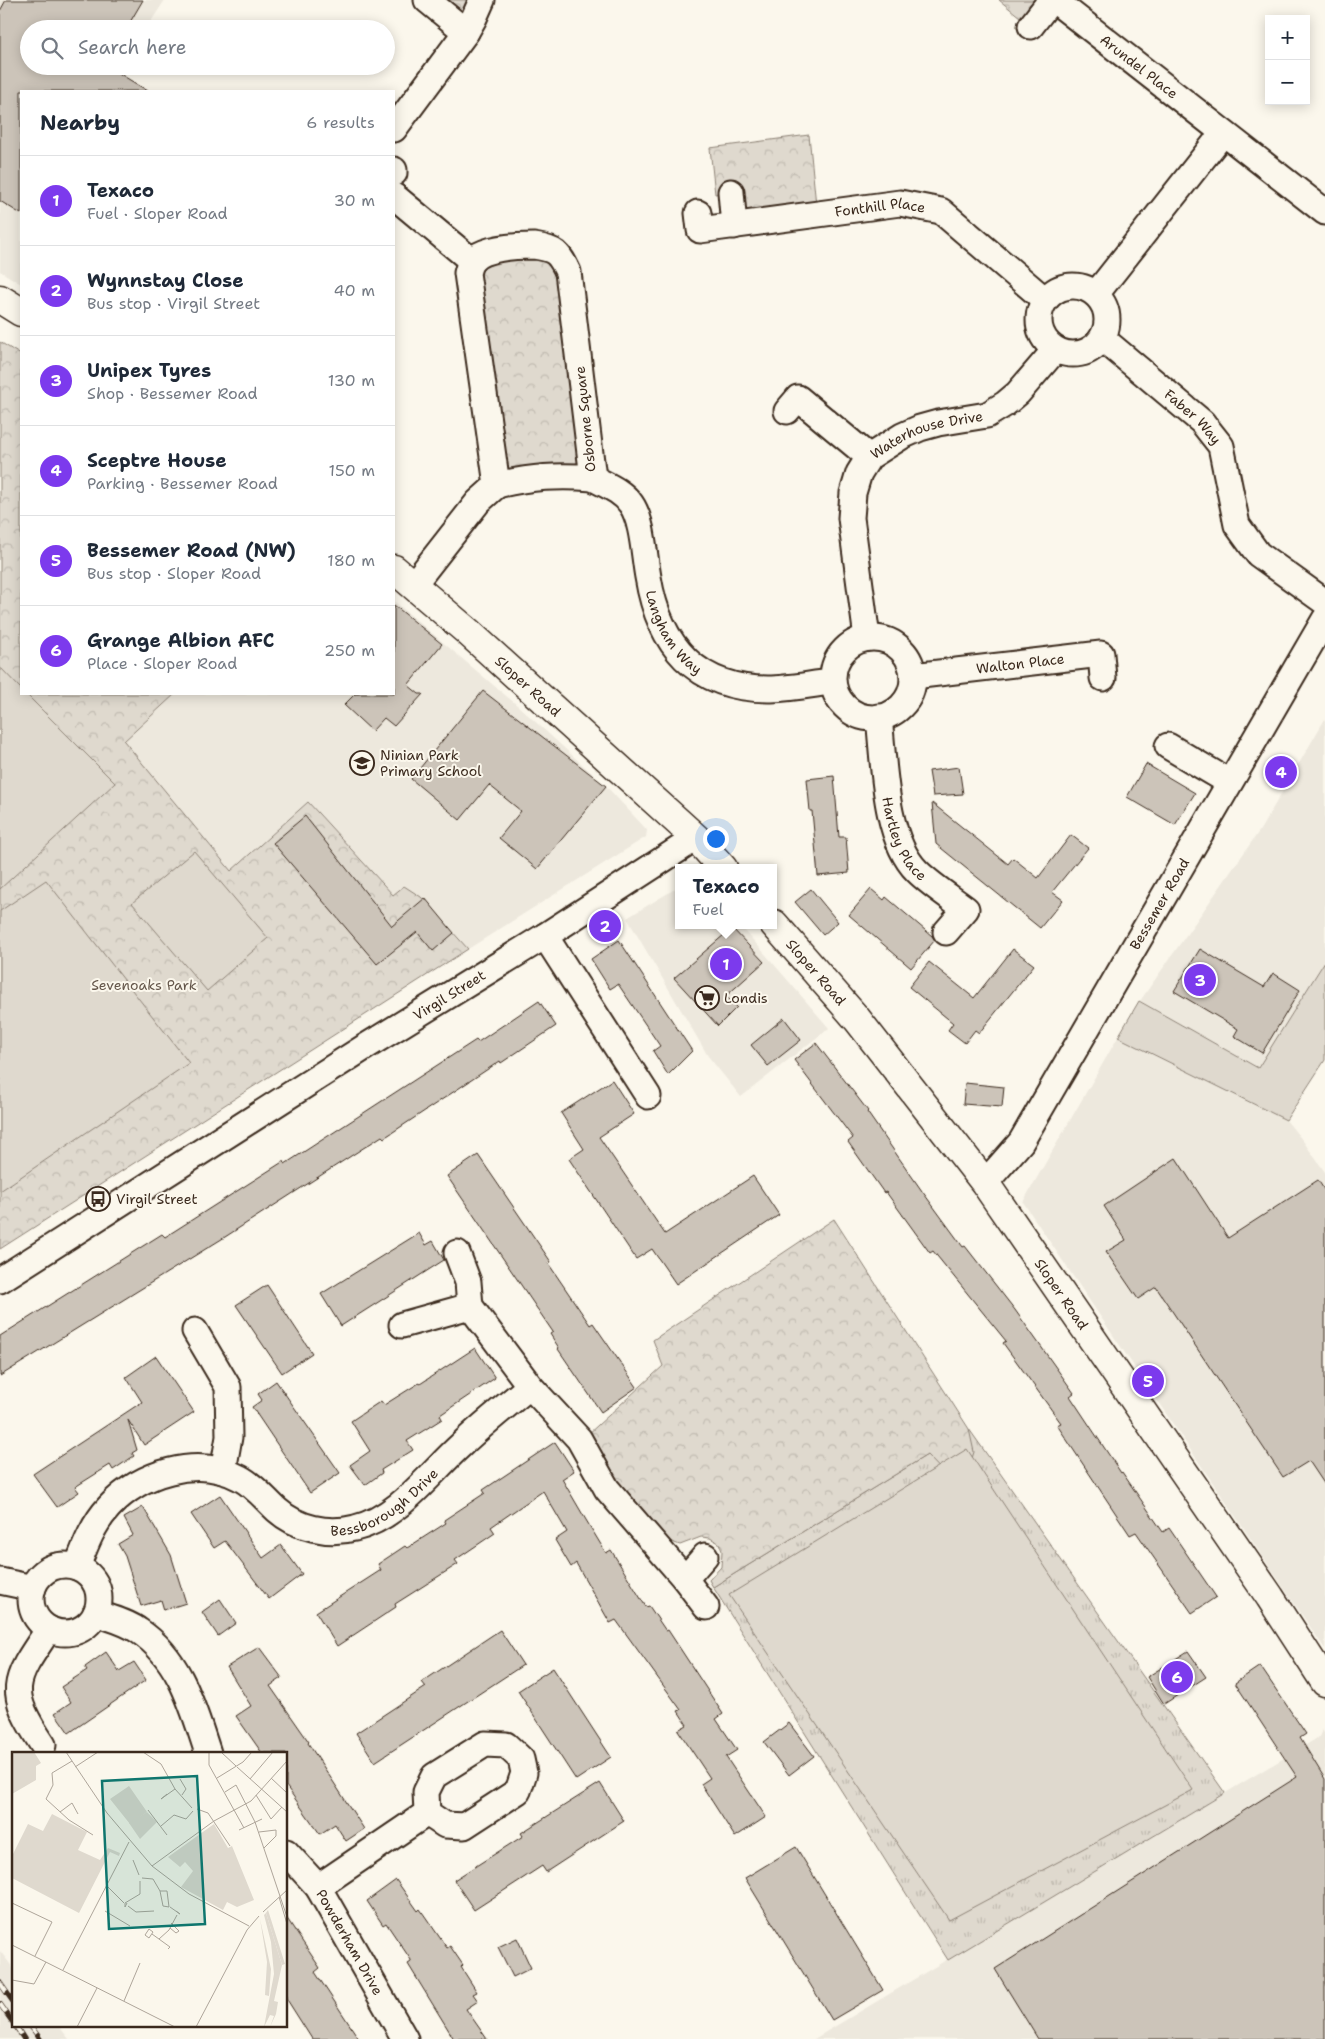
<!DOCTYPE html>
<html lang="en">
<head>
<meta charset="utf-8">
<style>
	:root { --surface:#fff; --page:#f2f2f3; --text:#1f2937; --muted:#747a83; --line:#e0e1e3; --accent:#7c3aed }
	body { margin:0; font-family:"Shantell Sans",sans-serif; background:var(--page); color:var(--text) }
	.controls { position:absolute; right:15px; top:15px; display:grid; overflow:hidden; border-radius:0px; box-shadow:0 2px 12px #0003 }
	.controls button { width:45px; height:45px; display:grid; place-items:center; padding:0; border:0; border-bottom:1px solid var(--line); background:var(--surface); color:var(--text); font:25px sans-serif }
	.you { position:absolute; left:715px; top:838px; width:18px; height:18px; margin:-12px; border:4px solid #fff; border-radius:50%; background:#1a73e8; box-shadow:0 0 0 8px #1a73e833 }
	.badge { display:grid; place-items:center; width:32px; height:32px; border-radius:50%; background:var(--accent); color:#fff; font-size:16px; font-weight:700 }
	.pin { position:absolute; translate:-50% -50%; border:2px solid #fff; box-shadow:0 1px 5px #0006 }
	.popup { position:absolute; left:675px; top:864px; width:102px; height:65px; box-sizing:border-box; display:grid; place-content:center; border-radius:0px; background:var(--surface); filter:drop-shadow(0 1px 4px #0005); font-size:16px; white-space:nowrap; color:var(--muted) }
	.popup b { font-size:19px; color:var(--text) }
	.popup::after { content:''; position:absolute; left:50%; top:100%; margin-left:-10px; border:10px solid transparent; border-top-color:var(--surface) }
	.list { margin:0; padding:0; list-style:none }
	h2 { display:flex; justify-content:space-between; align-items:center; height:65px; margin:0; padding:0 20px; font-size:21px }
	h2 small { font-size:16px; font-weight:400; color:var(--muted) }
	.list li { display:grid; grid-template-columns:32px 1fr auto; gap:15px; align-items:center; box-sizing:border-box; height:90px; padding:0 20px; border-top:1px solid var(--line) }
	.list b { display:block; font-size:19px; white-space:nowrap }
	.list p { margin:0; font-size:16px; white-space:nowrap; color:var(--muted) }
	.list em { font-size:16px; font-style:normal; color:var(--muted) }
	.icon { flex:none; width:28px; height:28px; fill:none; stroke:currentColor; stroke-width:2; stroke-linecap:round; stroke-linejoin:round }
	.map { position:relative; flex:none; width:1325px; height:2039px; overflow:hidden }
	.search { position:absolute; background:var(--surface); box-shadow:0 2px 12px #0003; left:20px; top:20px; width:375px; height:55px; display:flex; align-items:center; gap:12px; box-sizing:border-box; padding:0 18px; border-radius:28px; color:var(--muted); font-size:19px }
	.panel { position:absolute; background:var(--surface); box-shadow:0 2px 12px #0003; left:20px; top:90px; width:375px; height:605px; border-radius:0px }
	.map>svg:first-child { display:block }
</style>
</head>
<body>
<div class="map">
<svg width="1325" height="2039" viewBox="0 0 1325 2039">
	<defs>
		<pattern id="grass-tufts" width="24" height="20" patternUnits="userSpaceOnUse" patternTransform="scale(1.25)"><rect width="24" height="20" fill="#dfd9ce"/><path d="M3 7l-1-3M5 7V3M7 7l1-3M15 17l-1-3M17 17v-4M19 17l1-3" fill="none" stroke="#c0bab0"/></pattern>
		<pattern id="forest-crowns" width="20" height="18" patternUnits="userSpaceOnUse" patternTransform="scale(1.25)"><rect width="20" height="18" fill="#dfd9ce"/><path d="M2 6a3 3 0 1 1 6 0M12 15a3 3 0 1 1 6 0" fill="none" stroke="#c0bab0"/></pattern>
	</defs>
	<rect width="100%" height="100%" fill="#fbf7ec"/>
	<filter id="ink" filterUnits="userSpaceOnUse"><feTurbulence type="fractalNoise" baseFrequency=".02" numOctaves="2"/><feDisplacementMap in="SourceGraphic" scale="10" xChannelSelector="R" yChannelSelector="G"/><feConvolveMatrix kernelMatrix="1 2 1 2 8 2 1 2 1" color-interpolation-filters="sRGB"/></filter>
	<g filter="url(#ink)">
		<g fill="#ede8dd">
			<polygon points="0,0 165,0 146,29 29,29 29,66 123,66 119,73 148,91 21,91 21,284 0,271"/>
			<polygon points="394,601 517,705 606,786 647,830 646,837 468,949 421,897 393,895 308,802 231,871 123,741 175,694 394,694"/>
			<polygon points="1325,719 1325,961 1258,1068 1140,1001 1260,830"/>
			<polygon points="678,887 678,925 740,925 829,1028 741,1097 708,1056 627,918"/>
			<polygon points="1118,1037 1286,1120 1303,1141 1325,1172 1325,1649 1023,1202"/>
			<polygon points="1322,1730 1325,1734 1325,2039 814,2039 1319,1737"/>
			<polygon points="0,1951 14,1969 14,2025 58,2025 69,2039 0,2039"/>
		</g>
		<polygon fill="url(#grass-tufts)" stroke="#8d8276" points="969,1429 1225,1793 948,1960 713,1587"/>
		<g fill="url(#forest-crowns)" stroke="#8d8276">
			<polygon points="427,0 482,0 474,18"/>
			<polygon points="999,0 1051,0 1031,26"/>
			<polygon points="809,135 817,215 734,226 731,192 715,194 710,148"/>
			<polygon points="561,256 593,478 497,485 472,261"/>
			<polygon points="0,342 21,355 21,694 175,694 124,741 231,871 308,802 393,895 404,886 421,897 468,949 0,1249"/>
			<polygon points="834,1219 969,1429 974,1452 967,1474 952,1481 927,1455 713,1587 709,1580 721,1567 722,1551 719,1543 710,1538 701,1537 680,1545 669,1541 618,1492 587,1435 663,1366 653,1340"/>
		</g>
		<g fill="#dfd9ce" stroke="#8d8276">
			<polygon points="0,667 21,689 21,694 26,694 115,783 0,889"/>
			<polygon points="194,851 268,938 207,991 132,903"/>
			<polygon points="46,880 189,1063 0,1191 0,911"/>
			<polygon points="1325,961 1325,1060 1286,1120 1118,1037 1139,1001 1258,1068"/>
			<polygon points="967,1449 1193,1790 949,1920 729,1595"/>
		</g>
		<g fill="#ccc4b9" stroke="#3b2a1e">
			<polygon points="6,0 143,0 126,29 29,29 29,66 107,66 148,91 21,91 21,214 0,201 0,11"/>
			<polygon points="394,605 442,644 408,685 419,694 423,694 394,726 384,718 372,731 344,705 355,694 394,694"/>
			<polygon points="483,691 606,786 537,869 499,838 521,811 489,785 460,820 411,779"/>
			<polygon points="1146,764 1195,793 1175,825 1127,797"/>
			<polygon points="959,767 963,794 933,796 929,771"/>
			<polygon points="834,776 839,837 846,837 849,873 818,876 812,811 810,811 807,779"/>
			<polygon points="932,803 1008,864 1013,858 1038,878 1071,835 1088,848 1052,892 1063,900 1040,928 936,844"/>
			<polygon points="305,816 392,926 425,898 454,933 433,951 417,932 377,964 273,843"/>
			<polygon points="811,889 838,922 823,935 795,902"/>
			<polygon points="871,889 884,900 886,897 932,936 935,940 911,968 849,915"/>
			<polygon points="732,928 764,962 726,996 737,1007 718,1026 674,978"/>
			<polygon points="619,940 692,1051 668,1075 653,1051 660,1046 618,984 610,989 591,959"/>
			<polygon points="1013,949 1034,965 979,1033 975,1030 965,1043 948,1030 953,1023 909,987 929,962 974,998"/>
			<polygon points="1200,949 1264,987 1273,973 1300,990 1262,1053 1234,1036 1238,1029 1174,991"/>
			<polygon points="539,1001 556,1026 501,1063 500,1061 384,1138 382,1136 225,1237 0,1376 0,1336 162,1234 165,1237 284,1161 285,1164 476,1040 478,1042"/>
			<polygon points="784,1018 801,1040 768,1066 751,1045"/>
			<polygon points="816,1043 868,1111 867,1112 922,1191 963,1247 965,1246 1015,1310 1074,1393 1070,1396 1121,1473 1122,1472 1163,1532 1169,1528 1216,1597 1192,1613 1136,1532 1130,1535 1057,1425 1061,1423 1003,1343 1006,1341 933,1251 930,1253 886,1192 884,1193 848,1142 853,1138 794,1060"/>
			<polygon points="612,1080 634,1114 599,1137 665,1234 753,1176 779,1215 676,1284 652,1249 636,1259 569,1159 584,1149 561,1113"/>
			<polygon points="965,1083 1004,1087 1002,1107 963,1104"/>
			<polygon points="478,1155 551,1262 548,1263 590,1325 593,1323 637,1387 601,1412 558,1349 559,1348 550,1334 553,1332 447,1176"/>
			<polygon points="1176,1158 1228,1238 1318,1180 1325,1191 1325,1485 1309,1461 1283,1477 1156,1287 1138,1299 1106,1252 1126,1240 1104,1206"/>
			<polygon points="419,1233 426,1245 433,1241 444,1260 341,1326 321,1294"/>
			<polygon points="267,1285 312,1353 282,1373 236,1305"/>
			<polygon points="475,1348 495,1378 440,1415 442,1419 407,1441 413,1450 381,1470 382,1473 365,1485 350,1465 370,1451 351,1421 381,1401 384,1405 419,1383 420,1384"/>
			<polygon points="156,1356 194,1412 144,1445 128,1420 137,1450 132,1453 134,1456 113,1470 110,1465 75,1487 79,1492 57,1507 33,1474 142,1402 126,1377"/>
			<polygon points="276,1381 340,1473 310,1493 252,1407 262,1400 258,1394"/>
			<polygon points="555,1442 574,1471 562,1479 586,1520 606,1553 611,1550 646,1607 649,1606 666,1631 668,1630 723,1714 716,1719 737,1750 726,1757 766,1817 735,1837 701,1784 710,1778 678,1730 687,1725 678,1711 681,1710 616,1620 610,1623 576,1563 571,1567 555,1540 567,1532 543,1491 491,1527 495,1533 455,1560 458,1564 395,1604 396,1607 337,1646 316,1612 381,1570 378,1564 405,1546 407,1548 446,1523 444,1520 485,1493 483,1490"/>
			<polygon points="220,1495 263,1558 281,1545 302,1574 269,1599 225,1541 214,1548 191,1514"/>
			<polygon points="143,1507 171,1555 186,1603 164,1610 161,1600 141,1606 125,1556 118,1544 133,1535 124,1518"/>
			<polygon points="220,1599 236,1623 218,1636 202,1612"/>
			<polygon points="500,1630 523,1665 375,1762 356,1733 426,1687 422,1682"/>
			<polygon points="259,1647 282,1678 270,1686 309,1742 308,1743 364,1829 346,1841 335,1824 320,1834 286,1786 286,1753 262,1753 236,1716 251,1706 227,1667"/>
			<polygon points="1188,1651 1206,1677 1164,1704 1147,1677"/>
			<polygon points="106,1652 119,1671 134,1662 146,1680 69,1733 55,1713 71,1702 61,1687 87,1670 85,1667"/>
			<polygon points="1260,1666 1306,1734 1300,1738 1325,1779 1325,2039 1038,2039 995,1969 1297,1777 1235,1683"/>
			<polygon points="553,1668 611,1757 576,1780 518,1691"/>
			<polygon points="789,1723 814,1756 789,1775 764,1742"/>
			<polygon points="600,1783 624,1821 546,1872 542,1866 474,1910 454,1880 523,1836 521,1833"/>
			<polygon points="796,1847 883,1990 832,2020 745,1878"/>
			<polygon points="396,1880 418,1911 420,1909 447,1948 450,1946 463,1965 461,1967 477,1992 473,1994 478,2001 466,2009 487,2039 454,2039 408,1964 411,1962 411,1960 386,1923 383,1925 367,1901"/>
			<polygon points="286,1917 320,1968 315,1972 359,2039 312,2039 286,1998"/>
			<polygon points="517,1938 531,1968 513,1977 498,1947"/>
		</g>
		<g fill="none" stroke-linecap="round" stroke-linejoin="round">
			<defs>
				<g id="minor">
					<polyline points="427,0 466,32"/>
					<path id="s1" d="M1054,0L1325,212"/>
					<polyline points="1031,26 1051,0"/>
					<polyline points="394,129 466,32 474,18 482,0"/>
					<polyline points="394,170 394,173"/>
					<polyline points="731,192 734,226"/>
					<polyline points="394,196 472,261"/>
					<path id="s2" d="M698,213L700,230L900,203L941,211L1045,300"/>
					<path d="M534,246C556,249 559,253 568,272L593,478C558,475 531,477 497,485L467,273C468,270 469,265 471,262C481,247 518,246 534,246Z"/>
					<circle cx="1073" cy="320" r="34"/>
					<polyline points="1096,294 1223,133"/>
					<path id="s3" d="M1103,339L1202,422L1221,446L1237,525L1258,554L1325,602"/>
					<polyline points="787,411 798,398 869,457"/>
					<path id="s4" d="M593,478C606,485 622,491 631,504C643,521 644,556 648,577C659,644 695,689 768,689C789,689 811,684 832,682"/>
					<polyline points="413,585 478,502 497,485"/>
					<path id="s5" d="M867,638L851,518L853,493L859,473L869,457L902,436L920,428L938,423L987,415L1005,404L1018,393L1055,350"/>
					<circle cx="873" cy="678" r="40"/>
					<path id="s6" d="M913,676L1101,654L1103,678"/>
					<path id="s7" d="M879,717C884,762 884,838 917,871C931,885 950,897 966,909L946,932"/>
					<polyline points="1168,746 1229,782"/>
					<polyline points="545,936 648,1096"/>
					<path id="s8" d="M985,1183L1021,1142L1325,619"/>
					<polyline points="457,1253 468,1282 470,1306 530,1386 579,1439 607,1489 685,1579 706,1607"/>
					<path id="s9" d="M0,1280L365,1047L545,936L696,838"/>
					<polyline points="402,1325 470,1306"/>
					<polyline points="195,1331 228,1387 229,1437 223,1471"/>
					<circle cx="65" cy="1599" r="34"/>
					<path id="s10" d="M77,1567C85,1546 93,1524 109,1507C140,1473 197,1455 240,1478C255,1486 265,1499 277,1510C297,1528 328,1535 355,1528C398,1518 430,1473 461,1445C483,1424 507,1405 530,1386"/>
					<polyline points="685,1579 705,1556"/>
					<polyline points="0,1581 33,1588"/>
					<path d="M96,1613C110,1618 127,1622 139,1631C181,1659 193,1708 208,1753"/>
					<path d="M43,1745C6,1689 13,1682 49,1629"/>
					<path id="s11" d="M286,1852L318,1887L405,2039"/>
					<polyline points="318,1887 427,1813 426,1792 434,1776 485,1744 506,1745 521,1759 524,1773 518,1791 464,1826 445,1825 427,1813"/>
				</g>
				<g id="tertiary">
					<polyline points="0,299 21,312"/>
					<path id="s12" d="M394,569L467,631L696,838L723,868"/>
					<path id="s13" d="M774,924L857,1019L985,1183L1270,1597L1325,1682"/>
				</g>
			</defs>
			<use href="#minor" stroke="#3b2a1e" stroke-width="29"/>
			<use href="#tertiary" stroke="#3b2a1e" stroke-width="31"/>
			<use href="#minor" stroke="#fbf7ec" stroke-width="25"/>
			<use href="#tertiary" stroke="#fbf7ec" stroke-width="28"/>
			<defs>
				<g id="rail">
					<polyline points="0,1983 14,2003"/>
					<polyline points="0,2004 14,2024"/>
					<polyline points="15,2025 24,2039"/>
					<polyline points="30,2025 40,2039"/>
				</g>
			</defs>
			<use href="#rail" stroke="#3b2a1e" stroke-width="5.5"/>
			<use href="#rail" stroke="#fbf7ec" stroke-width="4" stroke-dasharray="11" stroke-linecap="butt"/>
		</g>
	</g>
	<defs>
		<symbol id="school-ring" viewBox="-11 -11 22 22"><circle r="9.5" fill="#fbf7ec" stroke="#3b2a1e" stroke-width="1.5"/><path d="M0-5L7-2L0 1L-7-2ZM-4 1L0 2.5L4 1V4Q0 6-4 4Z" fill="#3b2a1e"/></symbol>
		<symbol id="supermarket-ring" viewBox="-11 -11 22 22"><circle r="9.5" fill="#fbf7ec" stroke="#3b2a1e" stroke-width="1.5"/><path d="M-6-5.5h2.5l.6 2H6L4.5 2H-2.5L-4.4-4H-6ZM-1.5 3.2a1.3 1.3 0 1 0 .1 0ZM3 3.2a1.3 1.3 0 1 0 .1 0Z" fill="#3b2a1e"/></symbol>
		<symbol id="bus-ring" viewBox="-11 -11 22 22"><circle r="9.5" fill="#fbf7ec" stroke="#3b2a1e" stroke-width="1.5"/><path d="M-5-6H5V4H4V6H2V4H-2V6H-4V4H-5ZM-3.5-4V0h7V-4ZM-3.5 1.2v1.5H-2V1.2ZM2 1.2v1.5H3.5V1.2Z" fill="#3b2a1e"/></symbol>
	</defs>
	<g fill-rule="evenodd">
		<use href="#school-ring" x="348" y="749" width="28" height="28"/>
		<use href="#supermarket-ring" x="693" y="984" width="28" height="28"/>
		<use href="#bus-ring" x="84" y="1185" width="28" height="28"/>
	</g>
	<g text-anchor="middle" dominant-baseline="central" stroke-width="4" stroke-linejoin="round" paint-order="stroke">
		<g font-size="14" fill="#3b2a1e" stroke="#fbf7ec">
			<text stroke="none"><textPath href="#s1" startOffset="108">Arundel Place</textPath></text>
			<text stroke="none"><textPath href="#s2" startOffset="199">Fonthill Place</textPath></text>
			<text stroke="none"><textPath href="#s3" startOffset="119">Faber Way</textPath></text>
			<text transform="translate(585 419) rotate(-96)">Osborne Square</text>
			<text stroke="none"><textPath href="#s5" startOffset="249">Waterhouse Drive</textPath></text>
			<text stroke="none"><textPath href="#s4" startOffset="184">Langham Way</textPath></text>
			<text stroke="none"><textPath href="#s6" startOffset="108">Walton Place</textPath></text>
			<text stroke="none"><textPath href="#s12" startOffset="178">Sloper Road</textPath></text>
			<text stroke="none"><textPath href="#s7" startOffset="126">Hartley Place</textPath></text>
			<text stroke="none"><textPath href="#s8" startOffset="330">Bessemer Road</textPath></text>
			<text stroke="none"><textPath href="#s13" startOffset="64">Sloper Road</textPath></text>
			<text stroke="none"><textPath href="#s9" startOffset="532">Virgil Street</textPath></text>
			<text stroke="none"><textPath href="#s13" startOffset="469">Sloper Road</textPath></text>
			<text stroke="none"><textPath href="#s10" startOffset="382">Bessborough Drive</textPath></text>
			<text stroke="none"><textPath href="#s11" startOffset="111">Powderham Drive</textPath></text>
		</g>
		<g font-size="14" fill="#3b2a1e" stroke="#fbf7ec" text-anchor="start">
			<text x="380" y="755">Ninian Park<tspan x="380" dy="16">Primary School</tspan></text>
			<text x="724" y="998">Londis</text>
			<text x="116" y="1199">Virgil Street</text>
		</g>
		<g font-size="14" fill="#64564a" stroke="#fbf7ec">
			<text x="144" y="985">Sevenoaks Park</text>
		</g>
	</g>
	<g transform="translate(12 1752)">
		<rect width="275" height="275" fill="#fbf7ec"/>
		<path d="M117,34L135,60L118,72L98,47ZM254,161L270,213L262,249L266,250L264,262L258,275L262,264L258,263L252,275L262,222L259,190L252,163Z" fill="#dfd9ce"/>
		<path d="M135,60L145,70L128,87L117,71ZM202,72L216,96L220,94L242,148L225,155L215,150L211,158L169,135L181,119L173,110L168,115L156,105ZM256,158L273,212L270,213L254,161ZM248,167L259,217L257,244L253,243L255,210Z" fill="#dfd9ce"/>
		<path d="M0,0H22L29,11L24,14V28L0,42ZM117,37L134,59L118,71L100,47ZM40,62L75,80L66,98L88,108L96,96L108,101L107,104L98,100L67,161L0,126V104L16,72L31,79ZM196,80L207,93L192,104L211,122L200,133L182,116L192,105L186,108L175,96Z" fill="#dfd9ce"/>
		<path fill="none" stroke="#aea59a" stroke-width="1" d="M54,0L95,61L140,114L177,142L237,174M131,0L149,12L163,37L180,56M197,0V13L232,76M209,0L224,14M60,9L40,21L41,33L34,47L57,68L81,83M63,15L86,0M225,15L275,60M205,26L231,10L240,0M259,26L275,41M168,27L174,37L170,43M238,27L261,0M213,40L224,33L243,70L275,165M155,42L149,47L163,37M244,43L259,67L270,55M185,57L196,61L218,94M136,58L155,83M48,60L60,51L66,62M149,74L162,63L174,67L181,59M227,78L250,67M247,80L264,78V84L252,96M121,108L127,123M140,114L202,69L239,49L275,9M130,126L141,127L148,139M94,133L112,151M148,139H155L157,155L151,154ZM267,145L275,172M0,151L40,170L23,204M115,151L113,155V151L128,142V129M116,154L124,160L142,159M158,155L168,162L164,159M93,159L118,174M251,160L275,138M158,176L164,181L167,179L159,171M137,177L141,180L137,186L133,183ZM140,182L158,195L156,197M147,187L157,178L165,163M0,193L163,275M51,218L117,90M0,228L22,232L34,210M112,249L128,211M65,275L85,236M184,275L235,178L247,164"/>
		<path fill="#0f766e" fill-opacity="0.15" stroke="#0f766e" stroke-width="2.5" d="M185,24L193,172L97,177L90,29Z"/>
		<rect width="275" height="275" fill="none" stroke="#3b2a1e" stroke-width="2.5"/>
	</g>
</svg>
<div class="controls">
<button>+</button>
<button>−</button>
</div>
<div class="you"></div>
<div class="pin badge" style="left:726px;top:964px">1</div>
<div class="popup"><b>Texaco</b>Fuel</div>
<div class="pin badge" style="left:605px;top:926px">2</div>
<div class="pin badge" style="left:1200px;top:980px">3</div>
<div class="pin badge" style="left:1281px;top:772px">4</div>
<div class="pin badge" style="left:1148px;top:1381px">5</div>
<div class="pin badge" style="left:1177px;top:1677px">6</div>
<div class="search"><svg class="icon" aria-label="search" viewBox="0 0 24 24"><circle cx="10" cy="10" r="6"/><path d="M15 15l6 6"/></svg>Search here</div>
<section class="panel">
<h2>Nearby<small>6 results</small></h2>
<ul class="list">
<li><span class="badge">1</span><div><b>Texaco</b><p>Fuel · Sloper Road</p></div><em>30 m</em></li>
<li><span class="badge">2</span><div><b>Wynnstay Close</b><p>Bus stop · Virgil Street</p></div><em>40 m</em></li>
<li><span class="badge">3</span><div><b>Unipex Tyres</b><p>Shop · Bessemer Road</p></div><em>130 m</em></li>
<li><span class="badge">4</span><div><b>Sceptre House</b><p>Parking · Bessemer Road</p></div><em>150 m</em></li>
<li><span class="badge">5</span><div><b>Bessemer Road (NW)</b><p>Bus stop · Sloper Road</p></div><em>180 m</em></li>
<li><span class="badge">6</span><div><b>Grange Albion AFC</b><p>Place · Sloper Road</p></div><em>250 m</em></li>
</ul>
</section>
</div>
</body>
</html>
